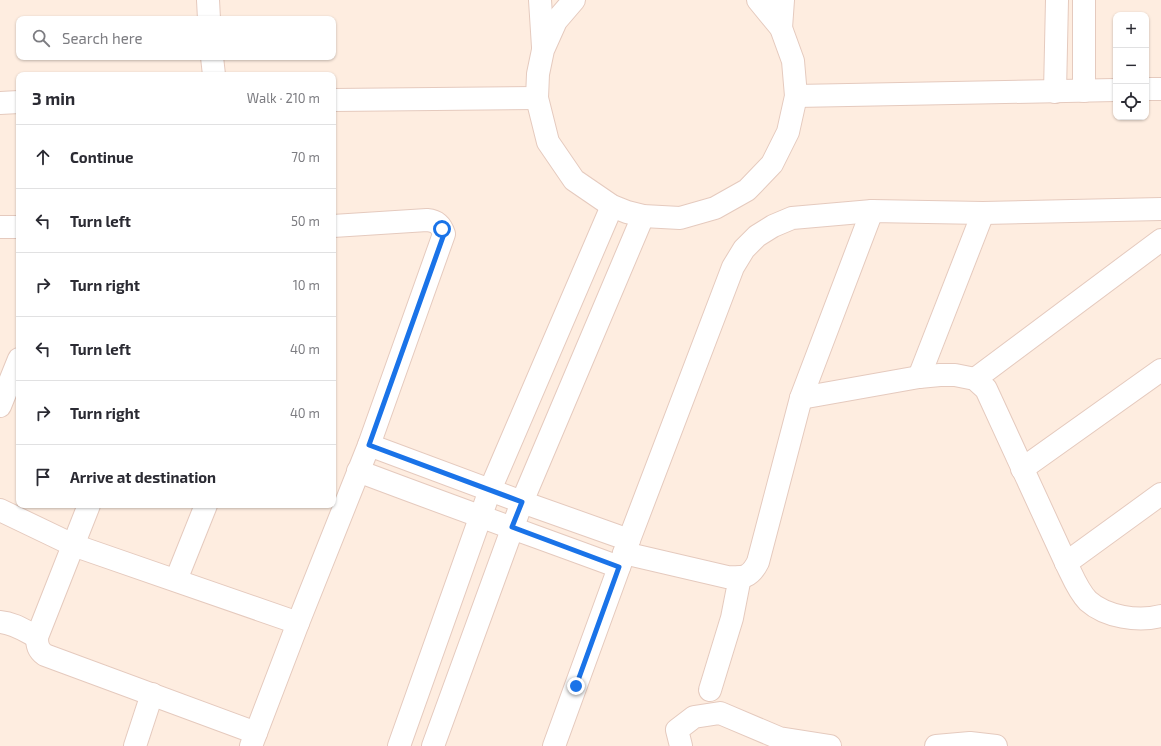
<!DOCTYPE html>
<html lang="en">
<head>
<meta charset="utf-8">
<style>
	:root { --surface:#fff; --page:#f7f7f7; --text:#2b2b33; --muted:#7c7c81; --line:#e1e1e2 }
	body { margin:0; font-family:"Exo 2",sans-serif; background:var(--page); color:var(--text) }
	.controls { position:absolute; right:12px; top:12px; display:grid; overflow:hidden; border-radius:8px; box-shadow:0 1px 3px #0004 }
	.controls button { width:36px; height:36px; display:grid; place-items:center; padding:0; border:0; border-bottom:1px solid var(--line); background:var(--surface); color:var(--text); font:20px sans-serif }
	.stop { position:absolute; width:12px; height:12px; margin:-9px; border:3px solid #1a73e8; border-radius:50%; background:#fff }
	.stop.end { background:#1a73e8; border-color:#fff; box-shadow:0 1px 4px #0008 }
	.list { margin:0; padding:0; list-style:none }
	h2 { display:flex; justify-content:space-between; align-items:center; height:52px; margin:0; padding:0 16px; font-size:17px }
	h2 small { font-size:13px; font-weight:400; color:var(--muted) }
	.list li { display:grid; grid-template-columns:26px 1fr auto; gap:12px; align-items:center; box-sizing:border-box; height:64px; padding:0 16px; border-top:1px solid var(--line) }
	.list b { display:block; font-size:15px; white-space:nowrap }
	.list em { font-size:13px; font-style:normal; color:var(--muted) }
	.icon { flex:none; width:22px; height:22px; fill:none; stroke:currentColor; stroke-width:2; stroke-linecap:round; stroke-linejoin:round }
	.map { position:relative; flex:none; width:1161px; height:746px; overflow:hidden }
	.search { position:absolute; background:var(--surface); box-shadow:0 1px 3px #0004; left:16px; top:16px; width:320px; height:44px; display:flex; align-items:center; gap:10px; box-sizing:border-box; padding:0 14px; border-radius:8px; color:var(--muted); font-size:15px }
	.panel { position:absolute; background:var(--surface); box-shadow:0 1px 3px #0004; left:16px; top:72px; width:320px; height:436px; border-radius:8px }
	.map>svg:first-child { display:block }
</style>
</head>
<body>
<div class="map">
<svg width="1161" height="746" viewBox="0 0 1161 746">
	<rect width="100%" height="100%" fill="#feede0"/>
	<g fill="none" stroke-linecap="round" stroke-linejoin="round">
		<defs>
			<g id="minor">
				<polyline points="208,0 209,19"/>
				<polyline points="540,0 543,47"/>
				<polyline points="574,0 556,21 543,50 538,74 537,98 548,142 574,180 612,206 627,212 643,216 680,218 715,208 747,190 772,164 788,132 796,96 793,61 781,28 758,0"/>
				<polyline points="1084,0 1084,91"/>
				<polyline points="781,28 783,0"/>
				<polyline points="212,57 214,75"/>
				<polyline points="1146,89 1161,89"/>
				<polyline points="1055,92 1057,0"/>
				<polyline points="796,96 1116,90"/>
				<polyline points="333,100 537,98"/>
				<polyline points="0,103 19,102"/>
				<polyline points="0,227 19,227"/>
				<polyline points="919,377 983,213"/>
				<polyline points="975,379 1161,240"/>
				<path d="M801,398L919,377L940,375H955L975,379L986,389L1066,563C1072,575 1078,591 1088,601C1106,617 1138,622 1161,616"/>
				<polyline points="0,406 19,359"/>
				<polyline points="369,445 522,502 629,540"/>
				<polyline points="1022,469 1161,370"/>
				<path d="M358,471C445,504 532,535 619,567"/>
				<path d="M89,505L37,637C37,645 38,650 45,655L256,733"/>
				<polyline points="0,510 73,545 298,623"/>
				<path d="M624,553L727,577C743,578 750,578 758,562L801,398L872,211"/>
				<polyline points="1066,563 1161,494"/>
				<polyline points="176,580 206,505"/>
				<path d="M0,622C14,623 25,631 37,637"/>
				<polyline points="710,690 732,618 740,577"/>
				<polyline points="135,746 152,694"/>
				<path d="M251,746L298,623L369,445L444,234C441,225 437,221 427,220L333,226"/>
				<polyline points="399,746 490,490 612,206"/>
				<polyline points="433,746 522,502 643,216"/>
				<polyline points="554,746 629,540 733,267 744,249 757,236 773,226 792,218 872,211 983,213 1161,209"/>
				<polyline points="681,746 677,730 694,717 720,713 779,738 830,746"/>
				<polyline points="936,746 970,743 996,746"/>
			</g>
		</defs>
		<use href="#minor" stroke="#e5cabe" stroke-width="24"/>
		<use href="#minor" stroke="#fff" stroke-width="22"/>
	</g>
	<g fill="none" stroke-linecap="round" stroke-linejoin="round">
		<polyline stroke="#1a73e8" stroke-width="5" points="442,229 444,234 369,445 522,502 512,527 619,567 576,686"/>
	</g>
</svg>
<div class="controls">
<button>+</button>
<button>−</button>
<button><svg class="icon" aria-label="locate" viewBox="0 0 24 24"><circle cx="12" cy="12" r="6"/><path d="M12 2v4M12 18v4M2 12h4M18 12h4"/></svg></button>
</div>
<div class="stop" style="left:442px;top:229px"></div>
<div class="stop end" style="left:576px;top:686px"></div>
<div class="search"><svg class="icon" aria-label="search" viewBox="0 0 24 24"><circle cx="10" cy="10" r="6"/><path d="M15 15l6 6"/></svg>Search here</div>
<section class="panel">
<h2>3 min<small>Walk · 210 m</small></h2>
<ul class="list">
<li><svg class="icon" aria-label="ahead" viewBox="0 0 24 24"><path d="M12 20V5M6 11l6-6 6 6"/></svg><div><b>Continue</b></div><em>70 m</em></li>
<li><svg class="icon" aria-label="left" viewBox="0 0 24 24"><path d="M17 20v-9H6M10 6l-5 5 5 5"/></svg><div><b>Turn left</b></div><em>50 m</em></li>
<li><svg class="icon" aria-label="right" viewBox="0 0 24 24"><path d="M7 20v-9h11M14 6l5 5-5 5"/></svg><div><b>Turn right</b></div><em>10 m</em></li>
<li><svg class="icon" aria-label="left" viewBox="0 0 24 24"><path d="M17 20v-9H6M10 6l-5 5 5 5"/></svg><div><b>Turn left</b></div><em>40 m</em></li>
<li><svg class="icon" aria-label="right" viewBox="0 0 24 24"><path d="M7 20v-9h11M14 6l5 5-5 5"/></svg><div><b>Turn right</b></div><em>40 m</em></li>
<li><svg class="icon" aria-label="arrive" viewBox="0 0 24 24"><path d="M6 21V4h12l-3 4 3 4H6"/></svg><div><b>Arrive at destination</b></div></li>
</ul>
</section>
</div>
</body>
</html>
